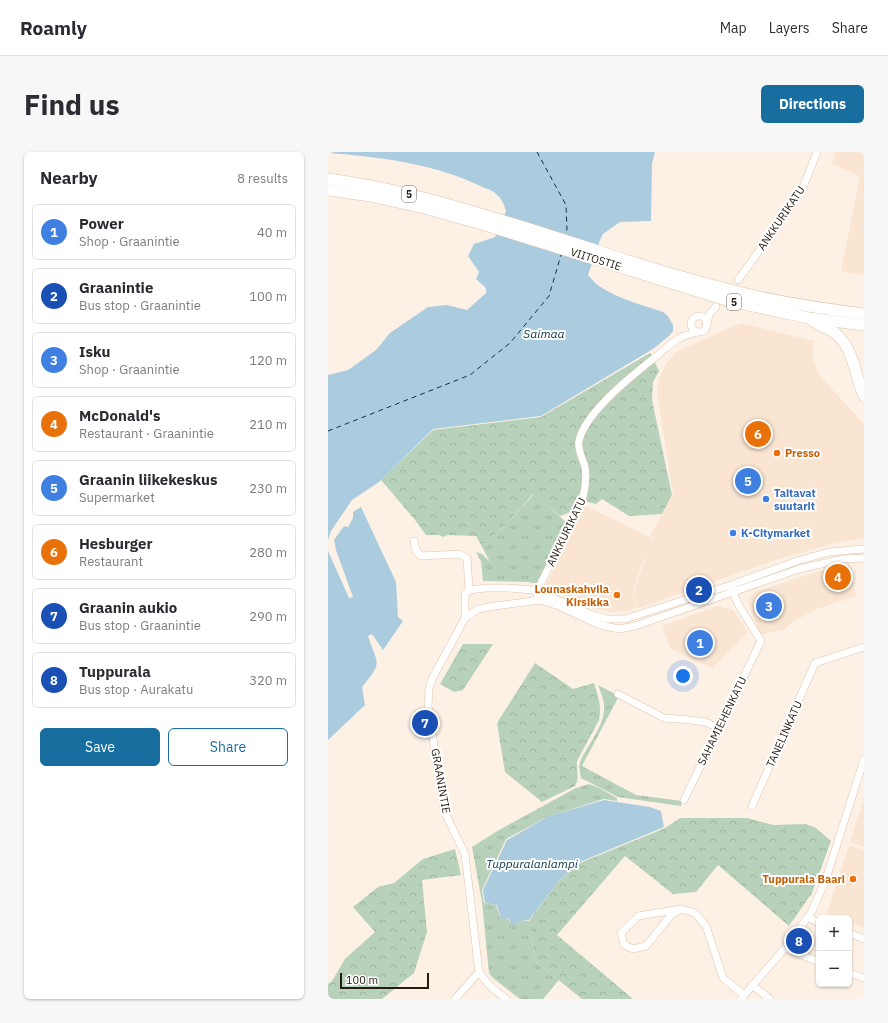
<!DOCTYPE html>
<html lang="en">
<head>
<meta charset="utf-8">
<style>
	:root { --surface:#fff; --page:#f7f7f7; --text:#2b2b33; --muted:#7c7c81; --line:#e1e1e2; --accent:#186f9f }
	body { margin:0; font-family:"IBM Plex Sans",sans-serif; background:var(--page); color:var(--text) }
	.controls { position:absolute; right:12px; bottom:12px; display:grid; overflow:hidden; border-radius:6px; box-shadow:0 1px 3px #0004 }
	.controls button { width:36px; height:36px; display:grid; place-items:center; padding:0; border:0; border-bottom:1px solid var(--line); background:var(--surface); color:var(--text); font:20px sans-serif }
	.scale { position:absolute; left:12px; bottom:10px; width:89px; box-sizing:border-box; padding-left:4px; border:2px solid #261c12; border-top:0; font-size:11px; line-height:14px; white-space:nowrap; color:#261c12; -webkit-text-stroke:3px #fff; paint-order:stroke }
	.you { position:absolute; left:355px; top:524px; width:14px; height:14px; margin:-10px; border:3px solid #fff; border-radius:50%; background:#1a73e8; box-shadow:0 0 0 6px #1a73e833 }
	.badge { display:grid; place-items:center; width:26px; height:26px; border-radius:50%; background:var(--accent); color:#fff; font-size:13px; font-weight:700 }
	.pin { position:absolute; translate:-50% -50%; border:2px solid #fff; box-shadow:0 1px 4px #0006 }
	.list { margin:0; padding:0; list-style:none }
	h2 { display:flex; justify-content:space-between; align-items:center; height:52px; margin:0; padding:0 16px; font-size:17px }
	h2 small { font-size:13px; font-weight:400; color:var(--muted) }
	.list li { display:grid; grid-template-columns:26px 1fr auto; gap:12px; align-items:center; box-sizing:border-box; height:56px; margin:0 8px 8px; padding:0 8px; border:1px solid var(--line); border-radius:6px }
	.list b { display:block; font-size:15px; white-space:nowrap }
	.list p { margin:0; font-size:13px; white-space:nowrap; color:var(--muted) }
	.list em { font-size:13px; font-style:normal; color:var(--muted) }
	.actions { display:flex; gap:8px; padding:12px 16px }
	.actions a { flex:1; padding:9px 0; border:1px solid var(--accent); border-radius:6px; text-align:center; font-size:14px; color:var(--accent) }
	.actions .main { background:var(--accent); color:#fff }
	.map { position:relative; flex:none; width:536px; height:847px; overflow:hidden; border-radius:6px }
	header { display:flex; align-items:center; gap:24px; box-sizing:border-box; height:56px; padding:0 20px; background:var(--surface); border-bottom:1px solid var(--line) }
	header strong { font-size:19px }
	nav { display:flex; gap:22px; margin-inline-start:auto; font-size:14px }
	.intro { display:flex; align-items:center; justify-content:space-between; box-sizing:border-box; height:96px; padding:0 24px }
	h1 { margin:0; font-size:28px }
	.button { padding:10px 18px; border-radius:6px; background:var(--accent); color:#fff; font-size:14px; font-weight:700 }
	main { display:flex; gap:24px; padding:0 24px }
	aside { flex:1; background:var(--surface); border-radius:6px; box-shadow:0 1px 3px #0004 }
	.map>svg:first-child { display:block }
</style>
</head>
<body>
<header>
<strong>Roamly</strong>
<nav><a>Map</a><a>Layers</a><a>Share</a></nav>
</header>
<div class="intro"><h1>Find us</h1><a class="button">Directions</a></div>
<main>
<aside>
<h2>Nearby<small>8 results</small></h2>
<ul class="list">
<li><span class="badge" style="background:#3f7fe0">1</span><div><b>Power</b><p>Shop · Graanintie</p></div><em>40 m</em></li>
<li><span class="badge" style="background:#1a4fb4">2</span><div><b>Graanintie</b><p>Bus stop · Graanintie</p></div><em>100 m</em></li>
<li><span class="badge" style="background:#3f7fe0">3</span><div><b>Isku</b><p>Shop · Graanintie</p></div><em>120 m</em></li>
<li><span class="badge" style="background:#e8710a">4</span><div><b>McDonald's</b><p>Restaurant · Graanintie</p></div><em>210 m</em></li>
<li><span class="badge" style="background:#3f7fe0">5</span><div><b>Graanin liikekeskus</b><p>Supermarket</p></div><em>230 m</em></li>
<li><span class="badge" style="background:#e8710a">6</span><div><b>Hesburger</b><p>Restaurant</p></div><em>280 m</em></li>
<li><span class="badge" style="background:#1a4fb4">7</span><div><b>Graanin aukio</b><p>Bus stop · Graanintie</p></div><em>290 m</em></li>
<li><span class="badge" style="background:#1a4fb4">8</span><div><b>Tuppurala</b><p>Bus stop · Aurakatu</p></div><em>320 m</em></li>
</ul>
<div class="actions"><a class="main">Save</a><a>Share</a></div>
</aside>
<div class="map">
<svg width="536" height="847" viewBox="0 0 536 847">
	<defs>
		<pattern id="grass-tufts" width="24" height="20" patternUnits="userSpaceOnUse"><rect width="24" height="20" fill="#b7d1ba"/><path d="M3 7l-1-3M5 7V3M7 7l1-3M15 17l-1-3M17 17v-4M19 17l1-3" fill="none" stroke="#9db39f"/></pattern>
		<pattern id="forest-crowns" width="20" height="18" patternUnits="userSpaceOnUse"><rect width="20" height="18" fill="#b7d1ba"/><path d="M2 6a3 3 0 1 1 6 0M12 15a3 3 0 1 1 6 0" fill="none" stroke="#9db39f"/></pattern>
	</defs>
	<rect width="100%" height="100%" fill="#fdf1e6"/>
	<g fill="#fae5d2">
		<polygon points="507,0 536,0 536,123 513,120 532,24 504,12"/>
		<polygon points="413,171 486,189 484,200 486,210 493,225 536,272 536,386 500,393 450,407 311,456 305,442 320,399 313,414 304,443 310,455 298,459 281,460 262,455 217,435 256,353 325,387 325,385 322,384 345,343 329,241 331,226 337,214 347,201 354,197"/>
		<polygon points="521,413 529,444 491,456 463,471 458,477 432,483 420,450 426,440 491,419"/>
		<polygon points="390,454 405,458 420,480 384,516 342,496 334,474"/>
		<polygon points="536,646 536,695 522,690"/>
		<polygon points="521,693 536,698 536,776 521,770 521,766 512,766 499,761"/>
	</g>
	<g fill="url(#grass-tufts)">
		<polygon points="206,342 238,370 209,432 201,430 155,429 153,409 148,400 154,402 162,410 153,393 173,378"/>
		<path d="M270,533L291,544L254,614L308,643L354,649L353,654L290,645L253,626L251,615L252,610C260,592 278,573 276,552C275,545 272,539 270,533Z"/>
		<polygon points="261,632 271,636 289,646 289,649 276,647 221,664 178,687 154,738 156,751 168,753 173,767 179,766 184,772 193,769 201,769 207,809 231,828 215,847 192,847 165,826 161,821 154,750 144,695 171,678 248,636"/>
	</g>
	<g fill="url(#forest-crowns)">
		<polygon points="322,201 331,219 325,230 324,248 344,343 334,362 301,364 274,347 268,352 251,348 243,360 232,364 205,342 173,378 153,393 148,384 120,383 115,385 111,383 98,383 87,368 53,328 105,278 213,265"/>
		<polygon points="135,492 165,492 135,538 126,540 112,532"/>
		<path d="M207,511L245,537L266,531C270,544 274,554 271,568L249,609C248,618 252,626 247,634L214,650L177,620L169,571Z"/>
		<polygon points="352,666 419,666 445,673 478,672 488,676 503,689 484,741 461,774 390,713 368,740 345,742 297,704 229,783 305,847 254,847 207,809 201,769 230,730 252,711 337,676"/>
		<polygon points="127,697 133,723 94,728 99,780 86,821 54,847 0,847 0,832 4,829 17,807 47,780 25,755 50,735 66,731 95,707"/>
	</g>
	<g fill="#abccde">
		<path d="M0,0H327L324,12L323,69L292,70L275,82L272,88L260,123C274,143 312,152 335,160L340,164L345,173V179L342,183L325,197L213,264L105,277L51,330L24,348L3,379L0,388V223L20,218L48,198L62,181L100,155L119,153L139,158L158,141V136L148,127L151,120L140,104L146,92L167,85L178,59C176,53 174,47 169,43C165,38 156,36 150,33C104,11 50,5 0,1Z"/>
		<path d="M33,355L68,430L70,465L75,469L55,498L44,482L40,484C50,514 55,509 34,535L37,553L0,588V399L21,446L25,445L8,398L6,388L16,374L20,375L25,366V360Z"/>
		<polygon points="276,648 322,655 333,659 336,675 252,710 230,730 201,768 193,769 184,773 180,766 173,767 169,753 157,751 155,738 179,688 221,664"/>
	</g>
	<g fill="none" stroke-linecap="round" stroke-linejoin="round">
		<g stroke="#07364a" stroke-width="1" stroke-dasharray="5 4" stroke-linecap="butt">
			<polyline points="209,0 238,53 239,77 237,84"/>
			<polyline points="0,279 142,223 182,191 221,144 233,103"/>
		</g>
		<defs>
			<g id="minor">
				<polyline points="410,128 466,51 476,33 489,0"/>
				<circle cx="371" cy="172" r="8"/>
				<polyline points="378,173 382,161 388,155"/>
				<polyline points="86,389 88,399 93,404 131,402 139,406 141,438"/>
				<path d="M209,444L211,435L254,348C257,338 259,327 257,315C255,307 249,298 251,289C257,260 307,221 330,203C337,197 344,190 352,186C357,183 364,182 369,180"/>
				<polyline points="137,466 137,442 141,438 158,436 180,436 204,438 209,439 267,464 278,467 297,467 403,433 469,409 501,400 536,397"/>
				<polyline points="290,542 336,566 363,568 377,570 391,576"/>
				<polyline points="356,648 433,489 410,452 403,435"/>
				<polyline points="424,654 487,511 536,495"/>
				<polyline points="354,757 343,763 318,794 305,797 296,793 293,781 310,764 354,757 367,761 378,774 395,826 416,843"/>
				<polyline points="480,765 491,771"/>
				<polyline points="521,781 536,787"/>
				<polyline points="457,796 491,810"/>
				<polyline points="521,821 536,826"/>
				<polyline points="424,833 442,847"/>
				<polyline points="127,847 151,820"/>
				<polyline points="178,847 162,834 151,820 137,702 119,665 115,653 100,553 101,537 104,527 137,466 150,457 167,454 213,448 231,454 272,473 291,477 307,474 471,417 515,407 536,406"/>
				<polyline points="413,847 457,796 484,759 498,727 536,607"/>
			</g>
			<g id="highway">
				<path d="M0,27C70,36 137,57 205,78C277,101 349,126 423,143C460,152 498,157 536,162"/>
				<polyline points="0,38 42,44 96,56 157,73 401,149 481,166 536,173"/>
				<path d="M485,169C492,174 500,176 507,181C526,196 527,224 536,244"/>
			</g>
		</defs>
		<use href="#minor" stroke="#e0c4a9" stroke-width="8"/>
		<use href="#highway" stroke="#e0c4a9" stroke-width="12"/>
		<use href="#minor" stroke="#fff" stroke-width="7"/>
		<use href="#highway" stroke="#fff" stroke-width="11"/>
	</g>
	<g fill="#e8710a" stroke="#fff" stroke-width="1.5">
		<circle cx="449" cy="301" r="4"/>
		<circle cx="289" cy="443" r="4"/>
		<circle cx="525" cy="727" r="4"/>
	</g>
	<g fill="#3f7fe0" stroke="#fff" stroke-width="1.5">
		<circle cx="438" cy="347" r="4"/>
		<circle cx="405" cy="381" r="4"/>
	</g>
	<g text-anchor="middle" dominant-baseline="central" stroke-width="4" stroke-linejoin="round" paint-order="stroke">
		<g fill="#fff" stroke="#676059" stroke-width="1">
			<rect x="74" y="34" width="14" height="16" rx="3"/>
			<rect x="399" y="142" width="14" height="16" rx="3"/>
		</g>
		<g font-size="10" font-weight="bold" fill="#261c12">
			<text x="81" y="42">5</text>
			<text x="406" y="150">5</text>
		</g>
		<g font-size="11" fill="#261c12" stroke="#fff">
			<text transform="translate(453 66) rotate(-56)">ANKKURIKATU</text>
			<text transform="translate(268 107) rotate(17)">VIITOSTIE</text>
			<text transform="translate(238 380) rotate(-64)">ANKKURIKATU</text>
			<text transform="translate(394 569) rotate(-64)">SAHAMIEHENKATU</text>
			<text transform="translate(456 582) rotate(-66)">TANELINKATU</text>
			<text transform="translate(113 629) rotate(80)">GRAANINTIE</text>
		</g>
		<g font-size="11" font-weight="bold" fill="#c56008" stroke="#fff" text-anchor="end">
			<text x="457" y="301" text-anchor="start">Presso</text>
			<text x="281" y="437">Lounaskahvila<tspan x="281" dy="13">Kirsikka</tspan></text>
			<text x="517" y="727">Tuppurala Baari</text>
		</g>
		<g font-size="11" font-weight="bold" fill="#366cbe" stroke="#fff" text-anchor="start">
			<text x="446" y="341">Taitavat<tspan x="446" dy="13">suutarit</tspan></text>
			<text x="413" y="381">K-Citymarket</text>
		</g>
		<g font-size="12" font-style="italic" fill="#07364a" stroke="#fff">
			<text x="216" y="181">Saimaa</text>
			<text x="204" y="711">Tuppuralanlampi</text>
		</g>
	</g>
</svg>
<div class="controls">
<button>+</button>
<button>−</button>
</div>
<div class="scale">100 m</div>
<div class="you"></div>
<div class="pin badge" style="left:372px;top:491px;background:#3f7fe0">1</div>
<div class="pin badge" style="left:371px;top:438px;background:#1a4fb4">2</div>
<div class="pin badge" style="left:441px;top:454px;background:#3f7fe0">3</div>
<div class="pin badge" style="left:510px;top:425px;background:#e8710a">4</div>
<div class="pin badge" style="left:420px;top:329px;background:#3f7fe0">5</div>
<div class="pin badge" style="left:430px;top:282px;background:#e8710a">6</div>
<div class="pin badge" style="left:97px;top:571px;background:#1a4fb4">7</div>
<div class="pin badge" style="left:471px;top:789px;background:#1a4fb4">8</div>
</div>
</main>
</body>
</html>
